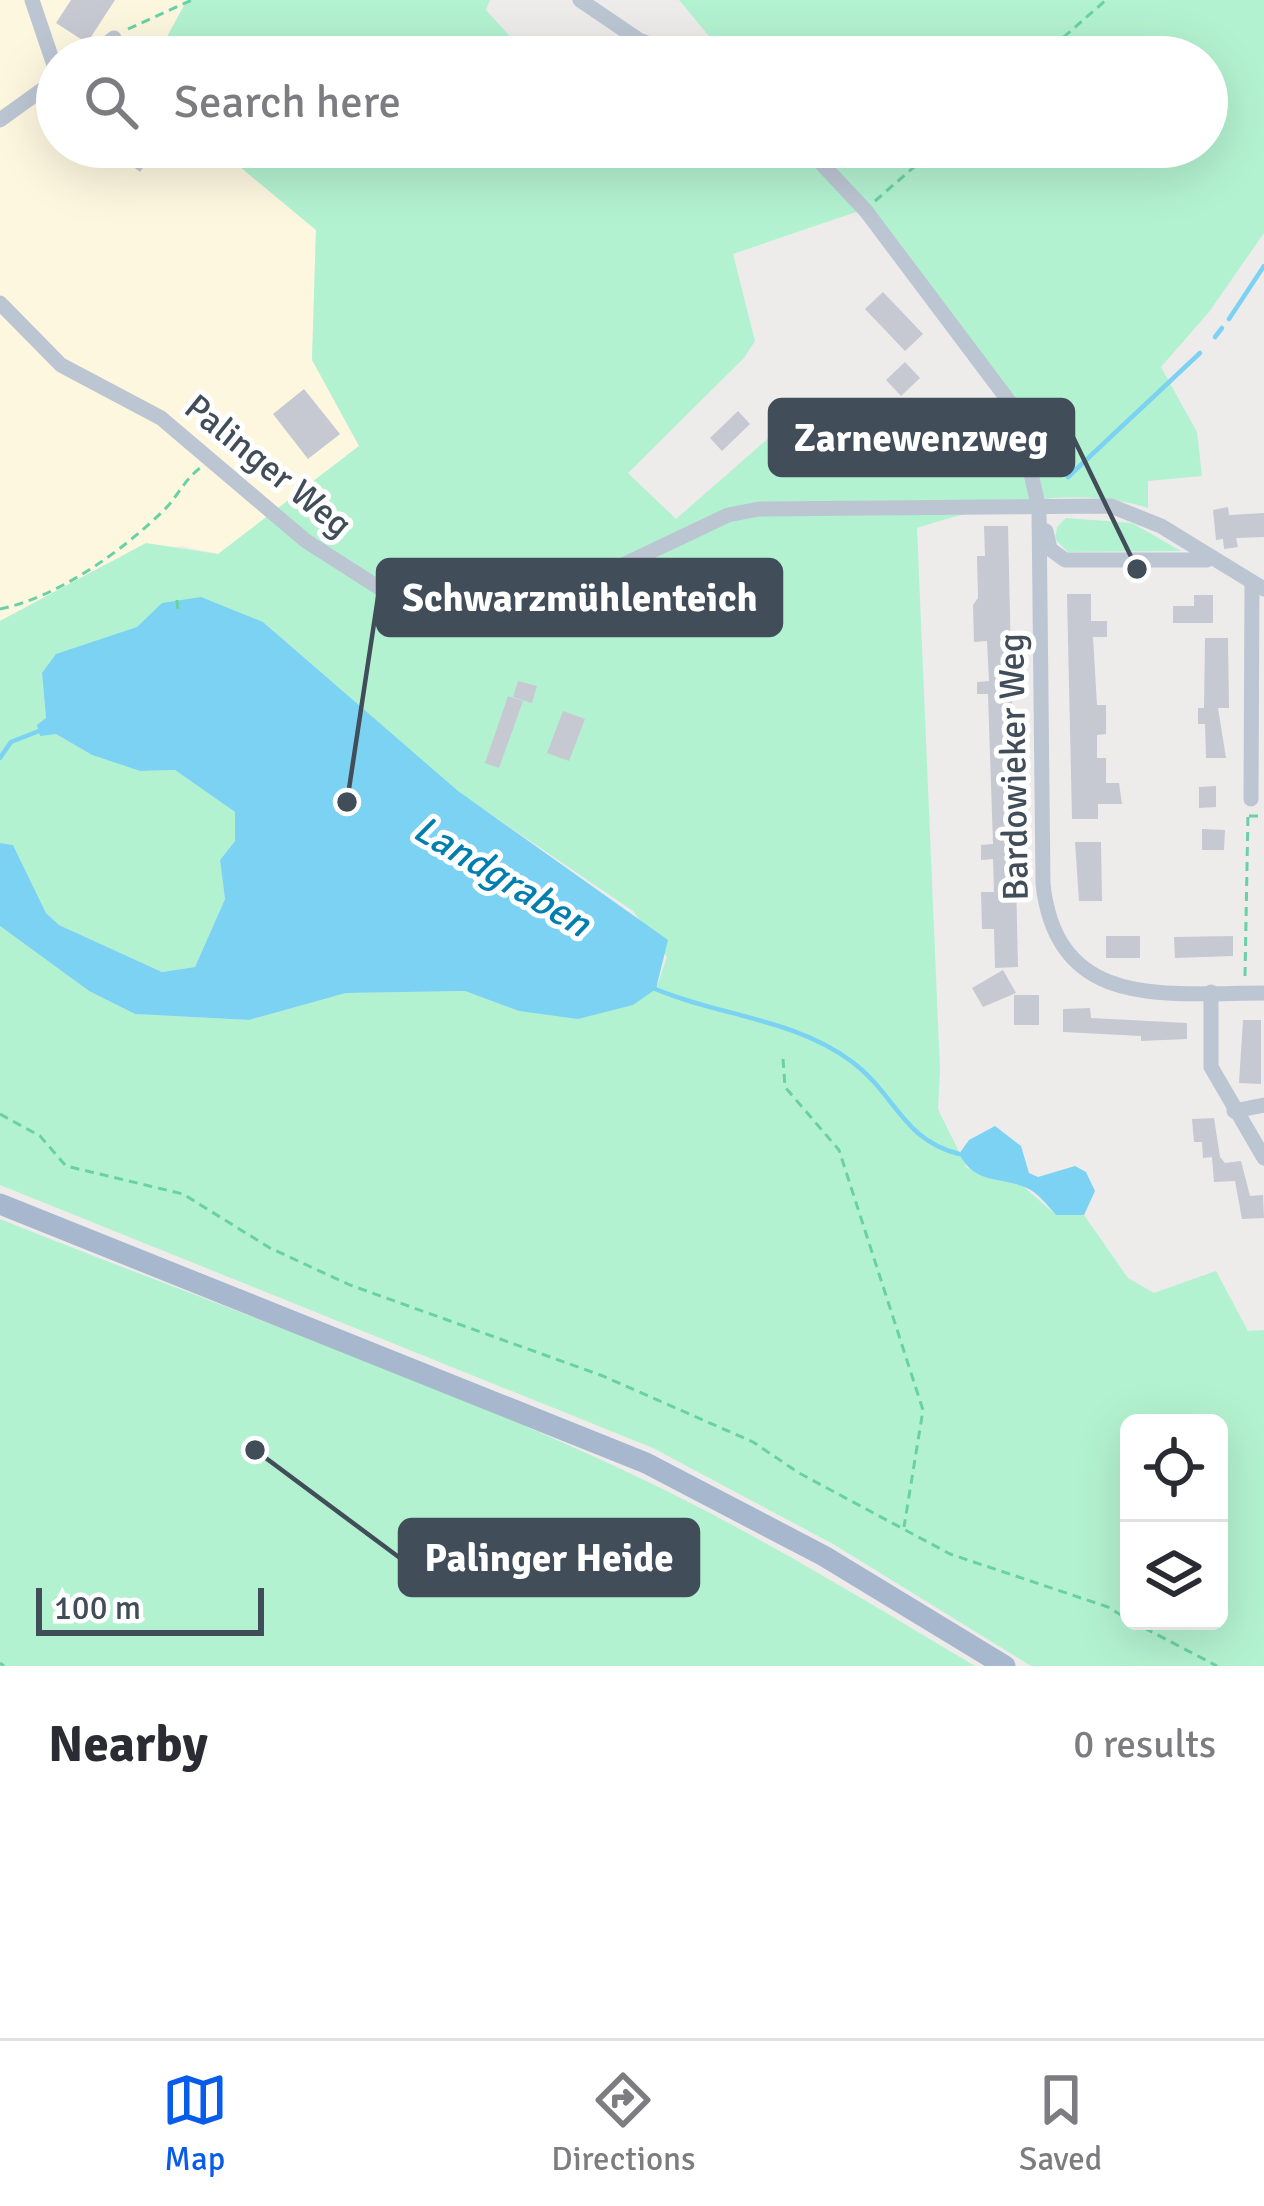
<!DOCTYPE html>
<html lang="en">
<head>
<meta charset="utf-8">
<style>
	:root { --surface:#fff; --page:#f2f2f3; --text:#2b2b33; --muted:#7c7c81; --line:#e1e1e2; --accent:#095cea }
	body { margin:0; font-family:Signika,sans-serif; background:var(--page); color:var(--text) }
	.controls { position:absolute; right:36px; bottom:36px; display:grid; overflow:hidden; border-radius:18px; box-shadow:0 12px 48px #0002 }
	.controls button { width:108px; height:108px; display:grid; place-items:center; padding:0; border:0; border-bottom:3px solid var(--line); background:var(--surface); color:var(--text); font:60px sans-serif }
	.scale { position:absolute; left:36px; bottom:30px; width:228px; box-sizing:border-box; padding-left:12px; border:6px solid #424d5a; border-top:0; font-size:33px; line-height:42px; white-space:nowrap; color:#424d5a; -webkit-text-stroke:9px #fff; paint-order:stroke }
	.list { margin:0; padding:0; list-style:none }
	h2 { display:flex; justify-content:space-between; align-items:center; height:156px; margin:0; padding:0 48px; font-size:51px }
	h2 small { font-size:39px; font-weight:400; color:var(--muted) }
	.icon { flex:none; width:66px; height:66px; fill:none; stroke:currentColor; stroke-width:2; stroke-linecap:round; stroke-linejoin:round }
	.map { position:relative; flex:none; width:1264px; height:1666px; overflow:hidden }
	.search { position:absolute; background:var(--surface); box-shadow:0 12px 48px #0002; left:36px; right:36px; top:36px; height:132px; display:flex; align-items:center; gap:30px; box-sizing:border-box; padding:0 42px; border-radius:66px; color:var(--muted); font-size:45px }
	.sheet { height:372px; background:var(--surface) }
	nav { display:flex; justify-content:space-around; align-items:center; box-sizing:border-box; height:168px; border-top:3px solid var(--line); background:var(--surface); font-size:33px; color:var(--muted) }
	nav a { display:grid; justify-items:center; gap:6px }
	nav .on { color:var(--accent) }
	.map>svg:first-child { display:block }
</style>
</head>
<body>
<div class="map">
<svg width="1264" height="1666" viewBox="0 0 1264 1666">
	<rect width="100%" height="100%" fill="#eeebeb"/>
	<polygon fill="#fdf7e0" points="0,0 187,0 156,57 57,57 57,147 216,147 316,230 312,359 359,446 218,554 182,546 106,564 0,621"/>
	<g fill="#b3f2d0" fill-rule="evenodd">
		<polygon points="187,0 490,0 486,10 529,57 156,57"/>
		<path d="M679,0H1264V233L1209,312L1161,367L1197,432L1202,476L1148,481V508C1073,484 990,505 917,528L940,1070L938,1109L967,1168L1024,1187L1056,1215H1084L1128,1278L1154,1293L1216,1271L1248,1331L1264,1330V1666H1031L833,1544L653,1448L0,1185V926L89,991L135,1014L249,1020L346,993L465,991L519,1011L656,989L667,957L633,911L458,792L263,622C188,597 108,639 42,673L46,719L56,734L92,755L140,771L175,770L235,812V841L220,860L225,899L195,967L162,972L59,925L46,913L13,845L0,843V621L146,543L218,554L359,446L312,360L316,230L216,147H1207V57H710L719,48ZM868,208L1011,397L879,433L822,423L780,428L676,519L628,473L744,358L755,341L733,254ZM1129,1423H1219V1621H1129Z"/>
		<polygon points="1066,518 1132,523 1181,551 1068,552 1055,539 1057,527"/>
		<path d="M0,1219C214,1305 434,1380 642,1479C757,1534 866,1601 975,1666H0Z"/>
	</g>
	<g fill="#7cd2f3">
		<polygon points="201,597 263,622 458,791 668,940 656,989 633,1005 578,1019 519,1011 465,991 346,993 249,1020 135,1014 89,991 0,926 0,843 13,845 46,913 59,925 162,972 195,967 225,899 220,860 235,841 235,812 175,770 140,771 92,755 56,734 40,736 37,725 46,718 42,673 56,654 137,627 162,603"/>
		<path d="M995,1126L1021,1146L1029,1173L1038,1177L1075,1166L1086,1172L1095,1191L1084,1215H1056C1048,1206 1038,1193 1027,1188C999,1176 976,1185 959,1154L969,1140Z"/>
	</g>
	<g fill="none" stroke-linecap="round" stroke-linejoin="round">
		<g stroke="#7cd2f3" stroke-width="4.5">
			<polyline points="1229,319 1264,266"/>
			<polyline points="1215,337 1222,328"/>
			<polyline points="1068,477 1200,353"/>
			<polyline points="0,758 11,742 44,729"/>
			<path d="M653,988C718,1016 793,1018 851,1061C896,1094 901,1139 959,1154"/>
		</g>
	</g>
	<g fill="#c6c9d2">
		<polygon points="71,0 115,0 87,43 56,23"/>
		<polygon points="604,37 610,57 594,57 589,41"/>
		<polygon points="107,147 158,147 140,172"/>
		<polygon points="883,292 923,334 905,351 865,309"/>
		<polygon points="905,362 920,378 901,396 886,380"/>
		<polygon points="304,389 340,434 308,459 273,414"/>
		<polygon points="738,411 750,424 722,451 710,438"/>
		<polygon points="1228,507 1229,515 1264,513 1264,537 1236,538 1238,547 1224,549 1223,539 1216,540 1213,510"/>
		<polygon points="984,526 1008,526 1018,967 995,968 994,929 982,929 981,892 994,892 993,859 981,860 981,845 993,844 988,694 977,694 977,682 989,681 987,641 974,642 973,605 978,598 977,556 985,556"/>
		<polygon points="1067,594 1091,594 1091,621 1107,621 1107,637 1093,637 1097,705 1106,705 1106,734 1097,735 1097,758 1106,758 1106,783 1119,783 1122,804 1098,804 1098,819 1072,819"/>
		<polygon points="1194,595 1213,595 1213,623 1173,623 1173,606 1194,606"/>
		<polygon points="1205,638 1228,638 1229,708 1218,708 1226,758 1206,758 1205,724 1198,724 1198,708 1204,708"/>
		<polygon points="518,681 537,686 532,703 513,697"/>
		<polygon points="508,696 523,701 499,768 485,763"/>
		<polygon points="563,711 585,719 569,761 547,753"/>
		<polygon points="1216,786 1216,807 1199,808 1199,787"/>
		<polygon points="1202,829 1225,830 1224,850 1202,850"/>
		<polygon points="1075,842 1101,842 1102,901 1079,901"/>
		<rect x="1106" y="936" width="34" height="22"/>
		<polygon points="1233,936 1233,956 1175,958 1174,937"/>
		<polygon points="1003,970 1016,993 983,1007 972,988"/>
		<rect x="1014" y="995" width="25" height="30"/>
		<polygon points="1090,1008 1091,1018 1187,1023 1187,1039 1141,1041 1141,1036 1063,1032 1063,1009"/>
		<polygon points="1243,1020 1261,1020 1261,1084 1239,1083"/>
		<polygon points="1214,1118 1220,1157 1225,1163 1241,1161 1250,1196 1263,1195 1264,1218 1242,1219 1235,1181 1214,1182 1212,1157 1203,1158 1202,1142 1194,1142 1192,1119"/>
	</g>
	<g fill="none" stroke-linecap="round" stroke-linejoin="round">
		<g stroke="#69d2a5" stroke-width="3" stroke-dasharray="9 6" stroke-linecap="butt">
			<polyline points="128,29 192,0"/>
			<polyline points="1041,57 1106,0"/>
			<polyline points="875,201 937,147"/>
			<polyline points="177,600 178,613"/>
			<path d="M0,609C58,597 121,552 163,511C177,498 184,480 200,468"/>
			<polyline points="1249,816 1264,816"/>
			<polyline points="1245,976 1248,812"/>
			<polyline points="783,1059 785,1087 839,1150 923,1410 904,1527"/>
			<polyline points="0,1114 40,1136 66,1166 183,1194 270,1248 350,1285 603,1376 753,1442 799,1473 950,1554 1108,1607 1129,1620"/>
			<polyline points="1131,1621 1217,1666"/>
			<polyline points="0,1663 4,1666"/>
		</g>
		<g stroke="#bcc6d3" stroke-width="15">
			<polyline points="32,0 57,74"/>
			<polyline points="580,0 639,40 686,57"/>
			<polyline points="88,57 114,38"/>
			<polyline points="0,120 57,79"/>
			<path d="M806,147L866,211L1017,412L1039,509L1043,884C1057,1011 1165,993 1264,993"/>
			<polyline points="0,303 61,365 161,418 306,541 431,621 483,628 505,621 728,515 759,509 1111,506 1161,526 1264,589"/>
			<polyline points="1046,531 1050,549 1065,560 1207,560"/>
			<polyline points="1251,799 1252,584"/>
			<polyline points="1211,992 1211,1067 1264,1158"/>
			<polyline points="1234,1111 1264,1105"/>
		</g>
		<polyline stroke="#a7b8ce" stroke-width="21" points="0,1204 646,1463 824,1556 1005,1666"/>
	</g>
	<g text-anchor="middle" dominant-baseline="central" stroke-width="10" stroke-linejoin="round" paint-order="stroke">
		<g font-size="36" fill="#424d5a" stroke="#fff">
			<text transform="translate(268 466) rotate(39)">Palinger Weg</text>
			<text transform="translate(1014 767) rotate(-91)">Bardowieker Weg</text>
		</g>
		<g font-size="39" font-style="italic" fill="#007eaf" stroke="#fff">
			<text transform="translate(502 876) rotate(31)">Landgraben</text>
		</g>
	</g>
	<path fill="none" stroke="#424d5a" stroke-width="4.5" d="M1137 569L1073 437M347 802L378 597M255 1450L400 1558"/>
	<g fill="#424d5a" stroke="#fff" stroke-width="4.5">
		<circle cx="1137" cy="569" r="12"/>
		<circle cx="347" cy="802" r="12"/>
		<circle cx="255" cy="1450" r="12"/>
	</g>
	<g fill="#424d5a" stroke="#424d5a" stroke-width="4.5">
		<rect x="770" y="400" width="303" height="75" rx="12"/>
		<rect x="378" y="560" width="403" height="75" rx="12"/>
		<rect x="400" y="1520" width="298" height="75" rx="12"/>
	</g>
	<g font-size="39" text-anchor="middle" font-weight="bold" fill="#fff">
		<text x="921" y="451">Zarnewenzweg</text>
		<text x="580" y="611">Schwarzmühlenteich</text>
		<text x="549" y="1571">Palinger Heide</text>
	</g>
</svg>
<div class="controls">
<button><svg class="icon" aria-label="locate" viewBox="0 0 24 24"><circle cx="12" cy="12" r="6"/><path d="M12 2v4M12 18v4M2 12h4M18 12h4"/></svg></button>
<button><svg class="icon" aria-label="layers" viewBox="0 0 24 24"><path d="M12 4l9 5-9 5-9-5zM3 14l9 5 9-5"/></svg></button>
</div>
<div class="scale">100 m</div>
<div class="search"><svg class="icon" aria-label="search" viewBox="0 0 24 24"><circle cx="10" cy="10" r="6"/><path d="M15 15l6 6"/></svg>Search here</div>
</div>
<section class="sheet">
<h2>Nearby<small>0 results</small></h2>
<ul class="list">
</ul>
</section>
<nav>
<a class="on"><svg class="icon" aria-label="map" viewBox="0 0 24 24"><path d="M3 6l6-2 6 2 6-2v14l-6 2-6-2-6 2zM9 4v14M15 6v14"/></svg>Map</a>
<a><svg class="icon" aria-label="directions" viewBox="0 0 24 24"><path d="M12 3l9 9-9 9-9-9zM9 14v-3h6M13 9l2 2-2 2"/></svg>Directions</a>
<a><svg class="icon" aria-label="saved" viewBox="0 0 24 24"><path d="M7 4h10v16l-5-4-5 4z"/></svg>Saved</a>
</nav>
</body>
</html>
